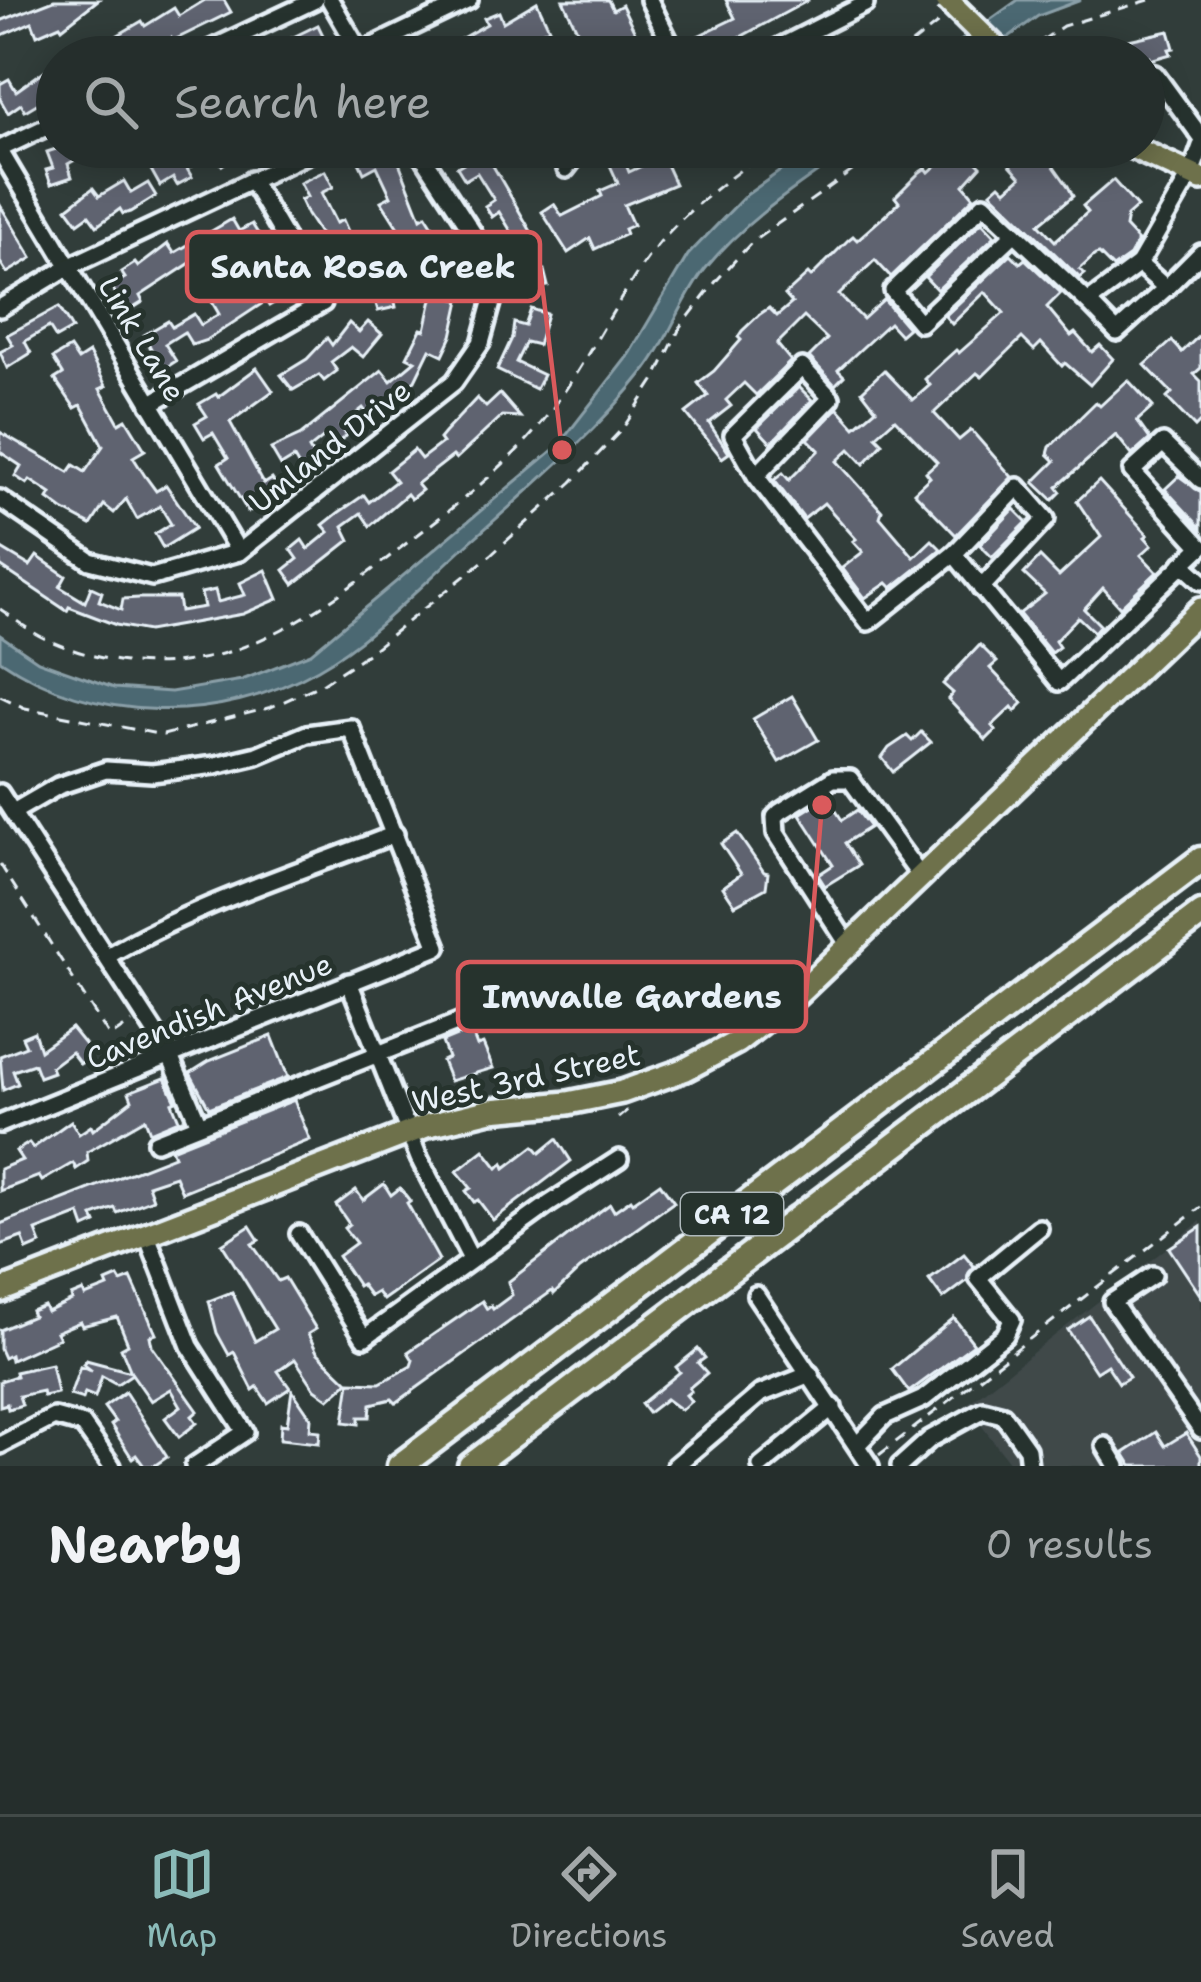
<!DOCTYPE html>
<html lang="en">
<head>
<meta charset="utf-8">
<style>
	:root { --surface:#252e2c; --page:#2d3634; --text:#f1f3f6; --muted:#a3a8a9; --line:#424a48; --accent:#8bbbb9 }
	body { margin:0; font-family:"Shantell Sans",sans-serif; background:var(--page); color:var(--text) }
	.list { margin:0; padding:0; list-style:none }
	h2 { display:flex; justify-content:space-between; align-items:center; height:156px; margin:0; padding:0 48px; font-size:51px }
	h2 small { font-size:39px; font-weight:400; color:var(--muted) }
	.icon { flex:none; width:66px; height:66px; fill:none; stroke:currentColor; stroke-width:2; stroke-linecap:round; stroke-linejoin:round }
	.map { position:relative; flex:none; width:1201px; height:1466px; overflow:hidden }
	.search { position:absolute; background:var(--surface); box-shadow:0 6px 30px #0003; left:36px; right:36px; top:36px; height:132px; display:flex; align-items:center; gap:30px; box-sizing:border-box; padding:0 42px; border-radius:66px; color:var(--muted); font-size:45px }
	.sheet { height:348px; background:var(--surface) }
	nav { display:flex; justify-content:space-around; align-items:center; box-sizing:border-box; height:168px; border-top:3px solid var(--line); background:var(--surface); font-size:33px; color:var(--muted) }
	nav a { display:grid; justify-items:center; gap:6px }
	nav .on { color:var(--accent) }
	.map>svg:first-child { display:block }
</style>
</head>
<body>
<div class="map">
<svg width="1201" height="1466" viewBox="0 0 1201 1466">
	<rect width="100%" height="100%" fill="#313d3a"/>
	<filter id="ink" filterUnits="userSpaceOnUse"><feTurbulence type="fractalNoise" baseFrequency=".00833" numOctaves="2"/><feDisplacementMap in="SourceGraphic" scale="24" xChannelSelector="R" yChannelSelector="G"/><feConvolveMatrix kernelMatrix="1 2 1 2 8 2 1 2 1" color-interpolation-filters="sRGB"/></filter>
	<g filter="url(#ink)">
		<polygon fill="#3f484a" points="1201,1221 1201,1466 1012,1466 966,1405"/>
		<g fill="#4c6872" stroke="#8a9fa8" stroke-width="3">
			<polygon points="1018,0 1081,0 1038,16 981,57 938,57"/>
			<path d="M814,147H853C801,184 747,218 706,268C682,298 670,338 646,369C595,434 533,486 471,541C423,583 375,637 318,669C220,725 94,724 0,660V635L38,661L114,688L171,692L242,680L311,653L558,446L628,356L688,255L745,196Z"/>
		</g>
		<g fill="#5f6370" stroke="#e8f1f8" stroke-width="3">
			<polygon points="54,0 98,0 62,28 60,25 37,35 32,22 0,36 0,21"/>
			<polygon points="205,0 224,0 231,12 172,41 171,38 140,57 100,57 123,44 118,35 142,21 145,26 174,8 179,16"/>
			<polygon points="563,0 608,0 613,10 622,5 647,57 569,57 586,49"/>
			<polygon points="726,0 809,0 707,55 698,36 735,18"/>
			<polygon points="537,2 549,28 512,46 509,41 485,52 487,57 428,57 487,24 484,18 499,12 503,22"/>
			<polygon points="318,25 331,52 319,57 252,57"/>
			<polygon points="1169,31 1174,48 1169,49 1171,54 1150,60 1149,57 1099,57 1097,47"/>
			<polygon points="57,62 57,92 25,111 21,104 8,113 0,99 0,84 9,79 16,91"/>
			<polygon points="62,147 98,147 68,164 72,177 51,184 46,170 53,168 47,152"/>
			<polygon points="147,147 227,147 233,157 222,165 214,152 187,169 192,177 177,185 173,178 160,186 141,152"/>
			<polygon points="376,147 384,147 389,158 396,155 421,218 426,215 433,226 421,234 437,258 450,252 456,264 445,269 454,286 437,295 460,300 452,336 443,355 430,349 415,380 382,408 370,417 363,408 340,426 347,435 337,443 329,433 309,449 316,461 301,470 294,458 281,466 271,449 301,435 382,370 391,381 415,361 407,357 421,329 425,330 435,286 381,201 391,196 377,166 364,173 356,156"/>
			<polygon points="459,147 481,147 489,159 536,240 522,249 527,274 544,270 548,286 520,293 511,266 515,264 503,243 514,236 499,212 492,217 485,206 494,200 477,173 465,180 457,167 467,161"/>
			<polygon points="641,147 658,147 675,184 624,205 633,225 624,229 626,234 595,249 590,238 568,253 542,212 554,204 562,216 602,196 600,191 618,183 609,163 623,157 629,172 648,163"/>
			<polygon points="957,147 981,147 971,156 981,166 964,185 974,197 891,277 875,260 839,295 863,319 884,300 908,328 900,335 889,323 838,370 844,376 835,385 809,357 827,339 804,317 777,344 791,361 756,395 744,383 726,400 731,406 709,423 729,453 722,458 686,413 708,396 698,383 714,371 741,340 738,337 742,331 760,314 769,308 777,316 792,303 785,295 808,274 811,277 848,240 853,236 857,240 881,219 899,202 895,197 920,172 926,168 929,172"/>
			<polygon points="994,147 1040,147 1068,186 1073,196 1039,224 1055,241 1088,212 1083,206 1113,180 1137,207 1127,216 1125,227 1138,241 1130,256 1113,268 1099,254 1095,255 1080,269 1085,274 1080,278 991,192 1000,184 1006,190 1021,177"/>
			<polygon points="325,171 333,187 321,193 336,223 343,220 352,240 369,233 390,279 402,276 404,289 393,291 396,307 378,311 374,296 361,298 356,275 352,277 337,243 328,247 307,215 300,200 307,197 300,183"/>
			<polygon points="124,181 131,193 148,183 156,196 130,212 123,214 120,209 97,226 89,215 78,223 67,208 93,188 99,196"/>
			<polygon points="0,205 32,258 7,273 0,262"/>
			<polygon points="232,219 239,231 252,224 262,240 257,243 269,262 273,259 291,293 269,306 266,301 207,340 192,345 184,332 165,344 176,361 162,370 144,335 168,321 172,327 194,314 201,325 219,314 212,302 265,274 253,256 239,264 224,239 204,250 213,265 198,273 192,262 140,296 143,302 127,312 111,286 125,278 121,272 135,263 138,267 168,244 174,253"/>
			<polygon points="982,222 995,236 937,290 925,277"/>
			<polygon points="1011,254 1020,263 1025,259 1061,293 1047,307 1071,336 1075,333 1092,352 1100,345 1113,359 1090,385 1065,363 1062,366 1041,343 1034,350 1022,338 982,377 977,373 934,413 959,440 971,430 1012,477 956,535 914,492 930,477 926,472 937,462 895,419 876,436 883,443 864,464 850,449 837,461 882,511 880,517 914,557 932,540 941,549 892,588 887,583 865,598 842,568 863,552 853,541 856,539 824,503 804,519 774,480 783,473 789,480 819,450 808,439 838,408 855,427 876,409 862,391 884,370 913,400 930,385 925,379 934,370 956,350 959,353 1004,313 985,292 952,324 945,316"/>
			<polygon points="59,307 72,329 56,338 49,327 27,340 25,342 31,353 7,368 0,352 13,345 7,335"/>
			<polygon points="531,309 547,314 538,345 526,342 516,362 543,375 536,389 497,370 512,338 514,323 525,326"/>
			<polygon points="368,322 382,334 363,357 351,347 331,362 337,371 324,381 319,375 293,390 281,375 307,359 327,338 332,345 349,323 359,332"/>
			<polygon points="1201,334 1201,368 1194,374 1201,381 1201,421 1195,427 1167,398 1172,393 1145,365 1172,341 1182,352"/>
			<polygon points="70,348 78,360 89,353 106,386 100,389 119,423 126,419 145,450 133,457 145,476 156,491 166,485 195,528 163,548 155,534 171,524 160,506 137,519 126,499 114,513 104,505 91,525 63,510 48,499 51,494 30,480 27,484 15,476 21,466 0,452 0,432 69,472 74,465 85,472 103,446 81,405 75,408 55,379 63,374 53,358"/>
			<polygon points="257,368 273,391 230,422 264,484 272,479 281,493 248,512 219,464 228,458 213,433 204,438 195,423 207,416 199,404 216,394 218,397"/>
			<polygon points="1128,380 1153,407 1137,421 1150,439 1132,455 1116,435 1057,487 1061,492 1053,500 1034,482 1055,461 1048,454 1050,447 1096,402 1100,406"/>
			<polygon points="799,387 812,400 771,443 757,428"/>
			<polygon points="500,394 520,417 502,416 456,459 453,456 417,484 422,490 411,499 407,494 370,526 361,513 343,526 350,540 294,584 284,570 298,559 291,549 302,540 308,549 329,532 323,525 338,513 364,495 369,502 396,481 388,471 414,450 421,459 442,443 439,439 444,433 477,398 486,407"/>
			<polygon points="1179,476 1201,492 1201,528 1165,489"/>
			<polygon points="1099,481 1148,535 1145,537 1152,545 1141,555 1157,572 1120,607 1103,588 1084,609 1100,625 1094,632 1078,617 1055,641 1059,647 1051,653 1019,614 1045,594 1024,574 1040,557 1059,576 1101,537 1077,501"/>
			<polygon points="1014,509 1027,522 992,557 980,545"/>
			<polygon points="0,548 30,566 37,556 66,576 60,587 85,602 91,587 102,592 99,601 121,610 123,599 139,598 178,598 180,611 204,607 201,593 215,590 218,602 245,595 240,583 266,570 278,599 243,614 148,631 116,625 69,607 67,611 0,566"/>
			<polygon points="980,645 997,662 990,668 1023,703 1015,711 1012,707 992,726 996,730 986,740 948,699 953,693 943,684"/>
			<polygon points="792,696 818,740 779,762 753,719"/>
			<polygon points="921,732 931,742 893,772 882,758 889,748 907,736 912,741"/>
			<polygon points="827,797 842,820 857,810 870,827 845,843 859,865 825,886 818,875 833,865 800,814"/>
			<polygon points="737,833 764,872 768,873 766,888 735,905 723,887 741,874 721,844"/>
			<polygon points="71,1028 93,1055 80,1064 71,1052 51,1067 53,1072 39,1077 34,1064 13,1071 18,1084 3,1090 0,1056 26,1046 22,1037 34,1032 40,1050"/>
			<polygon points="471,1030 477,1046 483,1044 493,1068 450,1081 442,1061 448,1058 442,1042"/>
			<polygon points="272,1036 288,1077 209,1108 190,1073 209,1061"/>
			<polygon points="165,1078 176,1101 172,1103 179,1120 150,1132 145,1119 87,1152 88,1161 76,1169 73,1163 42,1181 39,1176 0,1191 0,1169 22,1160 16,1151 29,1143 33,1148 71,1121 79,1134 91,1126 93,1130 132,1100 129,1092"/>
			<polygon points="294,1100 310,1140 182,1192 175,1176 148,1185 153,1199 117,1213 115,1208 93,1216 96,1223 85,1228 80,1214 36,1231 41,1244 27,1250 22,1237 0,1245 0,1224 174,1156 171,1149"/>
			<polygon points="557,1139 571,1161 493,1220 478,1200 474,1202 466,1191 471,1188 457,1171 484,1150 498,1168 503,1163 505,1168 534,1146 540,1153"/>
			<polygon points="660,1183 674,1202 580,1269 554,1294 552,1291 396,1403 392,1399 371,1404 370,1417 359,1417 359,1424 344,1422 350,1382 380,1383 411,1366 413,1360 408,1352 482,1301 487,1309 491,1306 493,1309 512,1295 508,1282 595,1215 610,1204 614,1211 631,1199 633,1202"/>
			<polygon points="384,1184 391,1195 400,1188 410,1201 407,1203 439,1260 383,1300 377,1292 370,1296 361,1284 358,1286 338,1256 356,1243 344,1228 349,1224 336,1205 356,1190 363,1200"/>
			<polygon points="250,1226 259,1240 252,1244 278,1281 285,1278 316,1329 308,1334 317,1352 348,1382 329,1399 315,1389 295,1359 278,1371 290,1388 268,1403 257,1387 253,1390 234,1352 229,1355 217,1333 209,1301 232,1292 255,1341 275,1329 222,1244"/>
			<polygon points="1201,1227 1201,1296 1169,1248"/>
			<polygon points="964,1254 974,1266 967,1281 943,1299 929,1280"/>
			<polygon points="118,1277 121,1282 131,1278 156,1334 150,1336 152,1346 198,1411 192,1416 197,1423 179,1437 165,1418 181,1406 171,1389 151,1401 132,1374 117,1384 102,1376 95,1397 85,1393 83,1399 70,1395 80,1367 92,1371 83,1364 86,1360 131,1372 121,1348 128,1344 117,1317 82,1326 80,1322 56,1332 59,1338 11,1360 10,1355 4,1358 0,1349 0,1330 33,1316 31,1311 44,1306 47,1312 72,1300 71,1296 83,1291 85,1296 108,1287 106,1282"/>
			<polygon points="1089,1316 1129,1377 1119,1383 1107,1365 1096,1372 1068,1330"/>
			<polygon points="954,1318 974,1344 909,1392 892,1369"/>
			<polygon points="698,1349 705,1358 698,1363 707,1373 689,1388 691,1391 686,1395 691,1401 681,1410 666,1399 648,1413 641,1404 680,1372 676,1367"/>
			<polygon points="51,1364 57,1393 43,1396 42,1391 19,1396 22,1405 8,1409 7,1404 0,1406 0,1381 16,1376 15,1372"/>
			<polygon points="292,1390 311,1418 310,1430 320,1431 319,1443 280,1439 281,1424 287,1425"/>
			<polygon points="125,1392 167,1457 154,1466 144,1466 136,1455 132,1458 111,1425 115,1422 104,1407"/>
			<polygon points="1156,1432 1165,1446 1186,1433 1201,1456 1201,1466 1132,1466 1124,1453"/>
		</g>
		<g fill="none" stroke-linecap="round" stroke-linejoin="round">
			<defs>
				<g id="minor">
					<polyline points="330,0 363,57"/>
					<polyline points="649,0 677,57"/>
					<polyline points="361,52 469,0"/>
					<polyline points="194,57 315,0"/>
					<polyline points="760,57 865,4"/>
					<polyline points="1144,71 1155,74 1201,137"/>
					<polyline points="0,149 57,122"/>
					<polyline points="0,151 239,552"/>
					<polyline points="566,169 583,147"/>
					<polyline points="1015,233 920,323 893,291 984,204 1088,302 1139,264 1191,174 1201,146"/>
					<polyline points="1166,288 1201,253"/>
					<polyline points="1088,302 1117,332 1166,288 1139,264"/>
					<polyline points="0,308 68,267 323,147"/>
					<polyline points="150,404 323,303 251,180"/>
					<polyline points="756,476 831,398 802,367 733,435 756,476 868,622 954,554 1059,682 1201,547"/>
					<polyline points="0,499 90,561 152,577 239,552 454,382 481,343 492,303 473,233 417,147"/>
					<polyline points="1201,547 1132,471 1163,443 1201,480"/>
					<polyline points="954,554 1018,487 1046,519 981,588"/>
					<polyline points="1182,564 1201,581"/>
					<polyline points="0,793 169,1054 199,1124"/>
					<polyline points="849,946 776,833 775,817 780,812 833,779 850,779 921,877"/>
					<path d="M106,957C195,904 299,872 395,834"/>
					<polyline points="349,982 419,1158 471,1259"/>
					<polyline points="0,1124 438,947 351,728 307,734 257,755 215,765 152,773 106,770 58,786 15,811"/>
					<polyline points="156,1142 469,1018"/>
					<polyline points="146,1233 190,1346 245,1432 194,1466"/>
					<polyline points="299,1234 364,1338 549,1204 619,1159"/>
					<polyline points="1153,1275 1112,1302 1201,1430"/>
					<polyline points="756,1295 870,1466"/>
					<polyline points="858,1444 885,1416 923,1399 1005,1335 1012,1320 978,1278 1039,1228"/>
					<polyline points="0,1445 54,1417 83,1425 112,1466"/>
					<polyline points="1105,1446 1117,1466"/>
					<polyline points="675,1466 760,1394 810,1374"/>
					<polyline points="761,1466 833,1407"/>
					<polyline points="900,1466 930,1439 983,1410 1003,1415 1027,1449 1029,1466"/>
				</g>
				<g id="major">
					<polyline points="1132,147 1201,179"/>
					<polyline points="0,1291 429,1125 491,1110 568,1103 622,1092 686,1069 737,1042 797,995 1201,609"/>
				</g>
				<g id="highway">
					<polyline points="400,1466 1201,860"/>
					<polyline points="471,1466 1201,914"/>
				</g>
			</defs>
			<use href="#minor" stroke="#e8f1f8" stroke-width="24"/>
			<use href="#major" stroke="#e8f1f8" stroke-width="30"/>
			<use href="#highway" stroke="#e8f1f8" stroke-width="33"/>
			<g stroke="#e8f1f8" stroke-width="3" stroke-dasharray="12 9" stroke-linecap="butt">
				<polyline points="1024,53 1063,26 1149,0"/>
				<polyline points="895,57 941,21"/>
				<path d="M0,609C15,619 30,632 46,639C188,703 294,633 403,546C446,513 491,479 528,439C575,386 604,321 644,263C677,215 725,181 772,147"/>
				<polyline points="0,696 25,708 163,735 269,708 322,684 367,654 491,555 572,482 623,428 654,381 680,328 717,280 752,242 886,147"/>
				<polyline points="0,864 110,1037 132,1022"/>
				<polyline points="618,1118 630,1108"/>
				<polyline points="879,1455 1201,1207"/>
			</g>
			<use href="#minor" stroke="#26332d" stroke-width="15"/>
			<use href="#major" stroke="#6e714b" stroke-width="21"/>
			<use href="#highway" stroke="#6e714b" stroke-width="24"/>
			<defs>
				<polyline id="major-bridge" points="947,0 1005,57"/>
			</defs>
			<use href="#major-bridge" stroke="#e8f1f8" stroke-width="30" stroke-linecap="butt"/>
			<use href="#major-bridge" stroke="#6e714b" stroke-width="21"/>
		</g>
	</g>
	<g text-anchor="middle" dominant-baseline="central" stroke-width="10" stroke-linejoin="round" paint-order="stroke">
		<rect fill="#26332d" stroke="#aeb8bb" stroke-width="3" x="681" y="1193" width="102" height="42" rx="9"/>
		<g font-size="27" font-weight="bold" fill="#e8f1f8">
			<text x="732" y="1214">CA 12</text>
		</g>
		<g font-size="30" fill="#e8f1f8" stroke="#26332d">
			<text transform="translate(142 339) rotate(59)">Link Lane</text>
			<text transform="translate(330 446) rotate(-38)">Umland Drive</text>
			<text transform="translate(209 1011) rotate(-22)">Cavendish Avenue</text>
			<text transform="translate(526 1078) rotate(-12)">West 3rd Street</text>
		</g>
	</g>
	<path fill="none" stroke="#da5a5c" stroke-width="4.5" d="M562 450L540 267M822 805L806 996"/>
	<g fill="#da5a5c" stroke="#26332d" stroke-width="4.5">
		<circle cx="562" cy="450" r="12"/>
		<circle cx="822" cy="805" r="12"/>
	</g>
	<g fill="#26332d" stroke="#da5a5c" stroke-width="4.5">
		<rect x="187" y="232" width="353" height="69" rx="12"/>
		<rect x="458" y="962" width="348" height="69" rx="12"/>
	</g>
	<g font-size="33" text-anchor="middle" font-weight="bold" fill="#e8f1f8">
		<text x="363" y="278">Santa Rosa Creek</text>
		<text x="632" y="1008">Imwalle Gardens</text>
	</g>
</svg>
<div class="search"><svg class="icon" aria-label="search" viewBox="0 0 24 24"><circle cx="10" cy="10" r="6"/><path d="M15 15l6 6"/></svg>Search here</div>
</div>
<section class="sheet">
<h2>Nearby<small>0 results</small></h2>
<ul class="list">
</ul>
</section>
<nav>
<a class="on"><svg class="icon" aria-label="map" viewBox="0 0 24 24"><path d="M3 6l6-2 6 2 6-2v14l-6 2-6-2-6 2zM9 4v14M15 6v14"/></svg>Map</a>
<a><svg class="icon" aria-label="directions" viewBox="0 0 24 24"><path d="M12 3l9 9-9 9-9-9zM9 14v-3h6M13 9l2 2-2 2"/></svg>Directions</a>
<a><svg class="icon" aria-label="saved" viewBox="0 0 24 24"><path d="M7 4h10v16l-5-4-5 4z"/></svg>Saved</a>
</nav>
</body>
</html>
